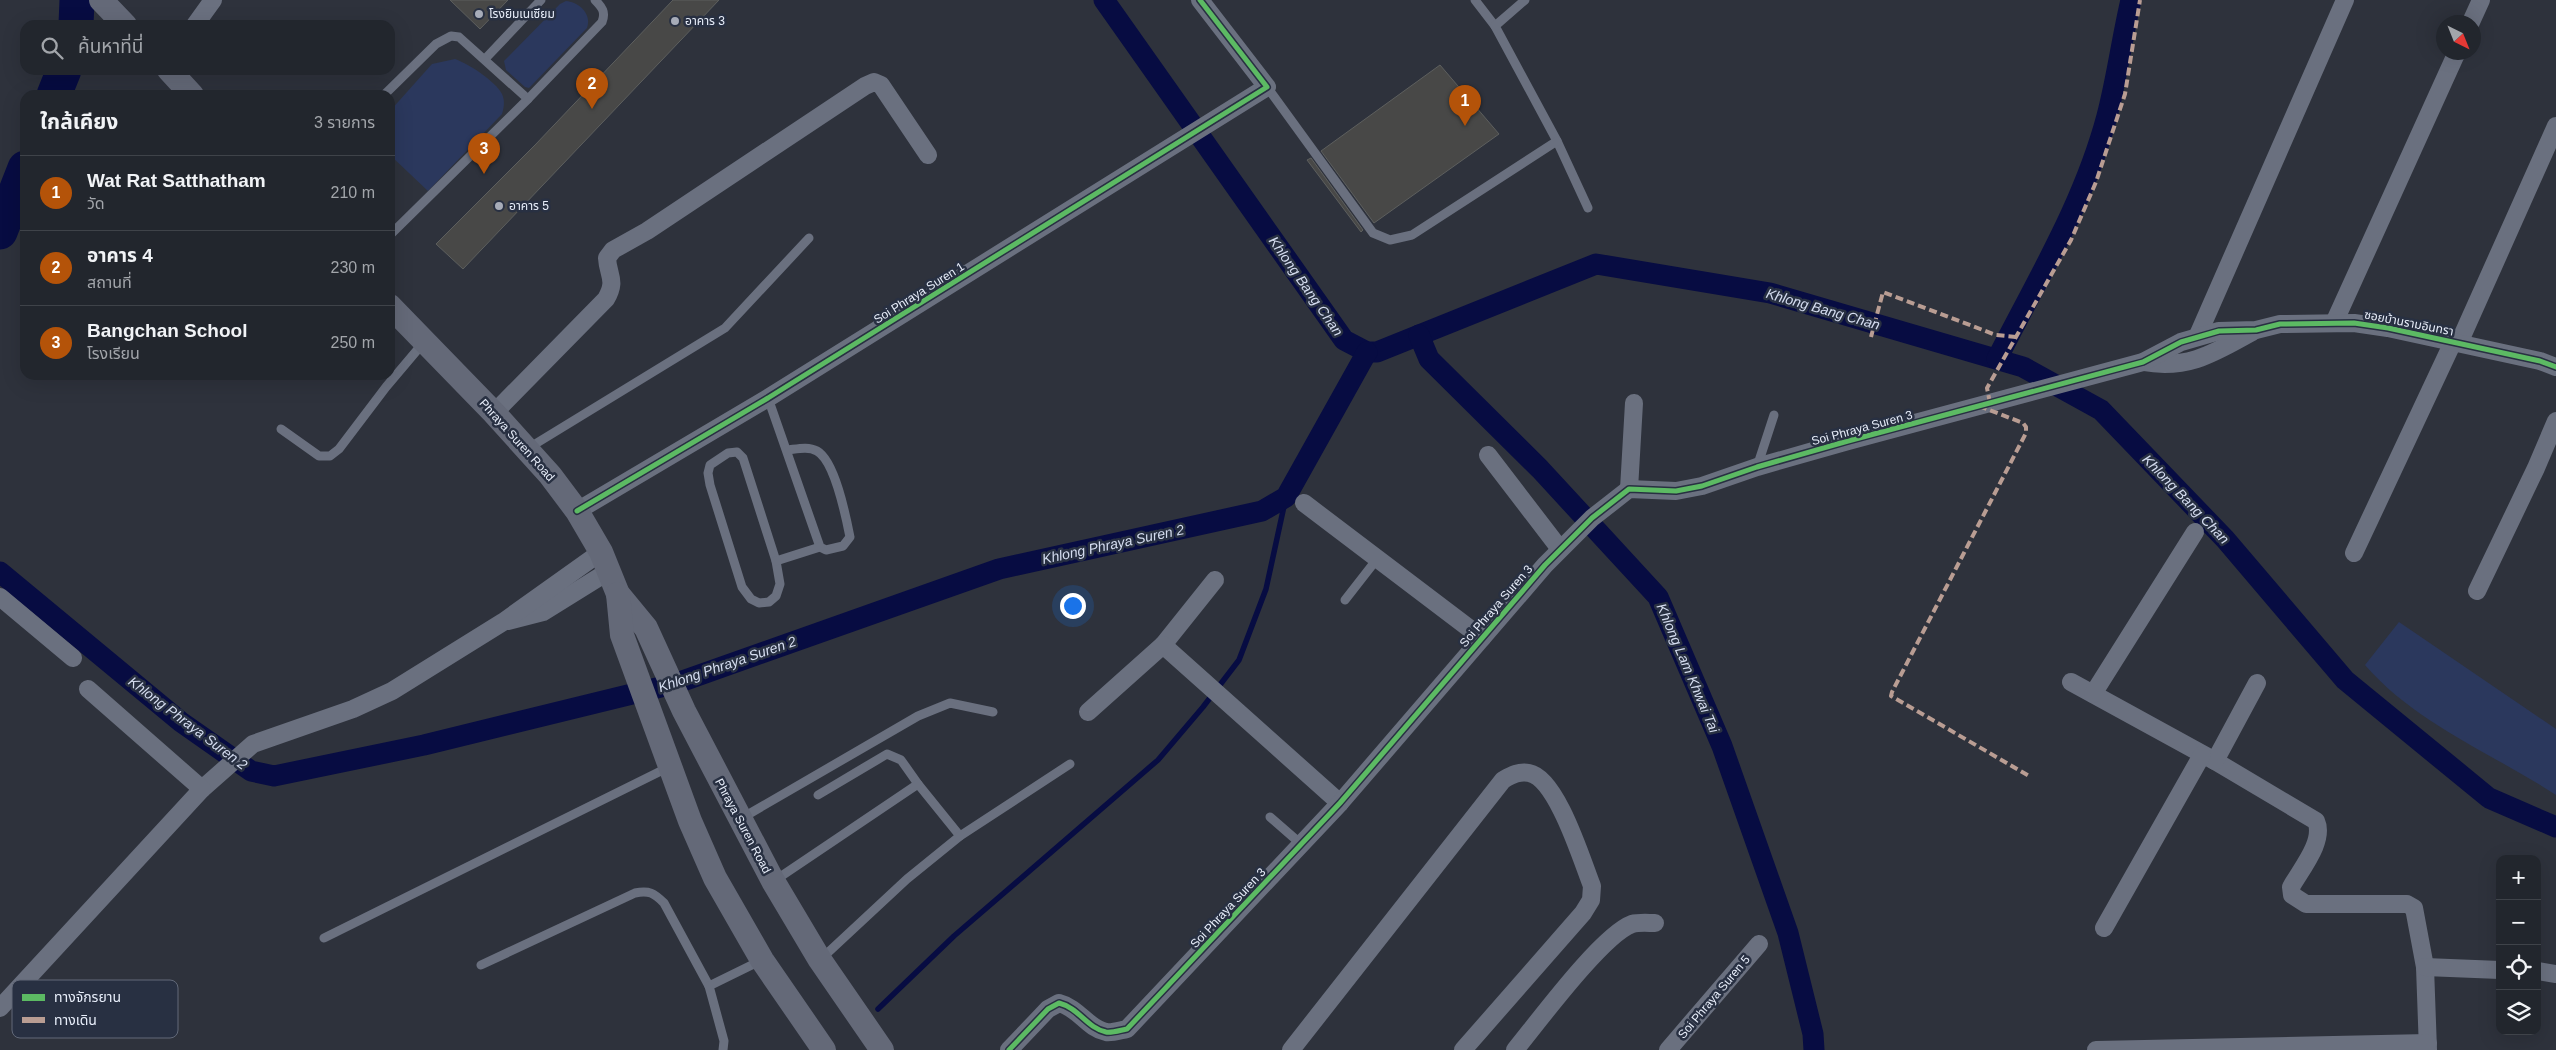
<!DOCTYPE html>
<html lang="th">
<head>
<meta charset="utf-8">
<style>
	:root { --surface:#22262d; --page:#2a2e35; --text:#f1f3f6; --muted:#a2a5aa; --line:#3f4349; --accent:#b45309 }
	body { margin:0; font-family:Helvetica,"Noto Sans Thai",sans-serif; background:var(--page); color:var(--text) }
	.controls { position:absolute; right:15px; bottom:15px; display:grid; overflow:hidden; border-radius:10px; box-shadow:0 5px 20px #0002 }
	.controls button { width:45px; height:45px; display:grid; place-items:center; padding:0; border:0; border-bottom:1px solid var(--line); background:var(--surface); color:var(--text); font:25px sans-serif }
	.compass { position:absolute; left:2436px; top:15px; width:45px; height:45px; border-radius:50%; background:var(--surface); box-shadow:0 5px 20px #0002; rotate:137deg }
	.you { position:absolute; left:1072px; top:605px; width:18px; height:18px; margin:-12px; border:4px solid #fff; border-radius:50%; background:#1a73e8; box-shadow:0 0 0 8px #1a73e833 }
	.badge { display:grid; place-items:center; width:32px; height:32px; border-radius:50%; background:var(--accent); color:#fff; font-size:16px; font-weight:700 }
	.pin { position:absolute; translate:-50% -41px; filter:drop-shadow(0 1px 2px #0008) }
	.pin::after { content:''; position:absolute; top:26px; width:18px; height:15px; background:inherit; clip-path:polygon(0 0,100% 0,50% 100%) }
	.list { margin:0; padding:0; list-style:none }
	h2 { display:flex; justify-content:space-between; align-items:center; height:65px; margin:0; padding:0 20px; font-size:21px }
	h2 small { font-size:16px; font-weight:400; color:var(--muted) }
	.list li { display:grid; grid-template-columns:32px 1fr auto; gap:15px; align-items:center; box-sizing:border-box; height:75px; padding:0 20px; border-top:1px solid var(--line) }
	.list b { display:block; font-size:19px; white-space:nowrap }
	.list p { margin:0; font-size:16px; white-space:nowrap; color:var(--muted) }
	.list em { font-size:16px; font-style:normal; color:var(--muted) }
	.icon { flex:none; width:28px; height:28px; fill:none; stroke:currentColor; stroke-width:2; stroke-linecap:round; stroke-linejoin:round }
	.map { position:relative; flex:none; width:2556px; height:1050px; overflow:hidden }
	.search { position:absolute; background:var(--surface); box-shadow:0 5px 20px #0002; left:20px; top:20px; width:375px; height:55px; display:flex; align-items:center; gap:12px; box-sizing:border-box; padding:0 18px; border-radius:15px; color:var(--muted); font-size:19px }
	.panel { position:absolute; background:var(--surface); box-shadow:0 5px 20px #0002; left:20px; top:90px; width:375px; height:290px; border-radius:15px }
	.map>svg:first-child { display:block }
</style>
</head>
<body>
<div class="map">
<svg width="2556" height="1050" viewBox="0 0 2556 1050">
	<rect width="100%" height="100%" fill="#2e323c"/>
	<g fill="#2b385d">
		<path d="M566,1C579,2 592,14 587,28L529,88L525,87L506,70L504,61L560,4Z"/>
		<path d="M455,59C469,64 495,81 502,94C505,101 504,107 502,114L428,191L390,155V111L432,64Z"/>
		<path d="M2399,622L2556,729V795C2492,753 2416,724 2365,665Z"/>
	</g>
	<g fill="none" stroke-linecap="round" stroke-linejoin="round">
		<polyline stroke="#070c42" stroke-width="5.5" points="878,1009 954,936 1158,760 1203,707 1239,660 1266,589 1286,497"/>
		<g stroke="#070c42" stroke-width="21">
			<polyline points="1104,0 1344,340 1367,352 1377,352 1596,264 1770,293 2023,367 2101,410 2225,539 2345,680 2489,798 2556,827"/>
			<polyline points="1419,335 1429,359 1540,469 1658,597 1722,746 1788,933 1813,1034 1814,1050"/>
			<path d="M1997,359C2037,280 2084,203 2107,116C2117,78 2122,38 2131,0"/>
			<polyline points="0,572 181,722 251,771 274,776 424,745 677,683 999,569 1262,511 1286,497 1367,352"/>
		</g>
		<g stroke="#070c42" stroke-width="35">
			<polyline points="76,25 77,0"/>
			<polyline points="54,95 64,70"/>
			<polyline points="0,232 25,168"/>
		</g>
	</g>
	<g fill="#484847" stroke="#5d5f5e">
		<polygon points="450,0 508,0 480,29"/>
		<polygon points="673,0 719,0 463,269 436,244 535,145"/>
		<polygon points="1440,65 1499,134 1374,223 1321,151"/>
		<polygon points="1311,158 1363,230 1361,232 1307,160"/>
	</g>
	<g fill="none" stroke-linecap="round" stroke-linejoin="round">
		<g stroke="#6a707f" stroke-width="9">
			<polyline points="1475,0 1495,26"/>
			<polyline points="1525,0 1495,26 1557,141 1588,208"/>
			<polyline points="485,59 541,0"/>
			<polyline points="1267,87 1373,233 1390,240 1412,235 1557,141"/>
			<polyline points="384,95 436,44 451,36 459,37 528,99"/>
			<path d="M390,235L528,99L602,22C606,12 602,7 595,0"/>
			<path d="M768,398L820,547L826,550L843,546L850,537C846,517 835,461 817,451C808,446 797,449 787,450"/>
			<polyline points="281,429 319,456 330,456 339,449 386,387 424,342"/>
			<polyline points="527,449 725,328 809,238"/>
			<polygon points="737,452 743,458 776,561 780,584 776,596 769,602 759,603 751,599 742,587 710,485 708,473 710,465 728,453"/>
			<polyline points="1757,467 1774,415"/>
			<polyline points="776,561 820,547"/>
			<polyline points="1345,600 1377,559"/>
			<polyline points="818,795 887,754 901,760 918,784"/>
			<polyline points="1270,817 1301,844"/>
			<polyline points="742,818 918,716 950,703 993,712"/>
			<polyline points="774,881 918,784 960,836"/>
			<polyline points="324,938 669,767"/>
			<polyline points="821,959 907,879 960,836 1070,764"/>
			<path d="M481,965L635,893C649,890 654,893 664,903L709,986"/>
			<polyline points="723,1050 724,1041 709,986 762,960"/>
		</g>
		<g stroke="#6a707f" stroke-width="18">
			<polyline points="2471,22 2481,0"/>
			<polyline points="195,25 213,0"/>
			<polyline points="2334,323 2457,52"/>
			<polyline points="2198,335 2345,0"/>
			<polyline points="2459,343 2556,126"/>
			<path d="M2143,362C2188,370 2214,353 2252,332"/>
			<path d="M494,413L606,299C617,280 608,276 607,258L613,250L647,231L865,86L874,82L881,85L928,155"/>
			<polyline points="1488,455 1560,549"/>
			<polyline points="1629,489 1634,403"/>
			<polyline points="1304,503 1482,638"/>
			<polyline points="577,511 768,398 1267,87 1200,0"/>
			<polyline points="2354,553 2453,342"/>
			<polyline points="2477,591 2536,468 2556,421"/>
			<polyline points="0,597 73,658"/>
			<polyline points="508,621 543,612 609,571"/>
			<polyline points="1163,645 1215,580"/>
			<path d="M2071,682L2215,761L2316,821C2325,841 2301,869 2291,887L2292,895L2306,904H2407L2414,908L2425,967L2428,1050"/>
			<polyline points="2093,694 2195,532"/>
			<polyline points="1088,712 1163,645 1340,803"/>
			<polyline points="2215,761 2257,683"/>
			<polyline points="202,789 253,744 353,709 392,691 503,622 601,552"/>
			<polyline points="2104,928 2202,755"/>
			<polyline points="2425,967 2500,970"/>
			<polyline points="2537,971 2556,974"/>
			<polyline points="0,1008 202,789 88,689"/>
			<path d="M1009,1050L1048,1009L1059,1003C1079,1008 1087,1028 1106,1032C1112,1033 1121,1030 1127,1029L1340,803L1545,565L1592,518L1629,489L1676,491L1702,486L1757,467L1848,441L2143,362L2181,342L2219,331L2256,330L2280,324L2354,323L2388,328L2540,361L2556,367"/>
			<path d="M1291,1050L1503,780C1512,775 1519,771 1529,773C1557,778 1582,861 1592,886L1591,900L1583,913L1463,1050"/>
			<path d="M1515,1050C1538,1022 1602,935 1632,924C1639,922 1648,923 1655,923"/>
			<polyline points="1668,1050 1759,944"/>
			<polyline points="2096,1050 2428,1043"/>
		</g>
		<g stroke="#646978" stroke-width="24">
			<polyline points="101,0 125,25"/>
			<polyline points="169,70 192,95"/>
			<polyline points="390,306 494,413 550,475 577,511 601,552 618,594 646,628 684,711 773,881 820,960 882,1050"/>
			<polyline points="618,594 622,635 690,821 715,878 762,960 824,1050"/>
		</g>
		<g stroke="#b99d93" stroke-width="4" stroke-dasharray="8 4" stroke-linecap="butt">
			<polyline points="1871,337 1883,292 1996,335 2016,337"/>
			<polyline points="1990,403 1987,388 2071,240 2096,182 2125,94 2140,0"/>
			<polyline points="1979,406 2023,423 2026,427 2026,433 1892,692 1891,696 2031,777"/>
		</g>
		<defs>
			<g id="cycleway">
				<polyline points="577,511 768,398 1267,87 1200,0"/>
				<path d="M1009,1050L1048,1009L1059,1003C1079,1008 1087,1028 1106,1032C1112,1033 1121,1030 1127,1029L1340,803L1545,565L1592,518L1629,489L1676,491L1702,486L1757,467L1848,441L2143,362L2181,342L2219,331L2256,330L2280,324L2354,323L2388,328L2540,361L2556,367"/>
			</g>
		</defs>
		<use href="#cycleway" stroke="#283042" stroke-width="8"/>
		<use href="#cycleway" stroke="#5cba63" stroke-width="5"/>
	</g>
	<g fill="#a7acb8" stroke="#283042" stroke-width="2">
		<circle cx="479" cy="14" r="5"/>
		<circle cx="675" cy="21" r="5"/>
		<circle cx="499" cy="206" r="5"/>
	</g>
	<g text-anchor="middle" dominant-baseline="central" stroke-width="5" stroke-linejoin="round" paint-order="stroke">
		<g font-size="12" fill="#e8eefa" stroke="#283042" text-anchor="start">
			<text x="489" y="14">โรงยิมเนเซียม</text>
			<text x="685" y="21">อาคาร 3</text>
			<text x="509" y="206">อาคาร 5</text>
		</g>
		<g font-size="12" fill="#e8eefa" stroke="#283042">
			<text transform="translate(919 293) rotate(-32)">Soi Phraya Suren 1</text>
			<text transform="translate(2409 323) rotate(11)">ซอยบ้านรามอินทรา</text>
			<text transform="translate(1862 428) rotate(-15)">Soi Phraya Suren 3</text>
			<text transform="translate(517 440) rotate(48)">Phraya Suren Road</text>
			<text transform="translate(1496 606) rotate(-49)">Soi Phraya Suren 3</text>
			<text transform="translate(743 826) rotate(62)">Phraya Suren Road</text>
			<text transform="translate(1228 908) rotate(-47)">Soi Phraya Suren 3</text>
			<text transform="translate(1714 997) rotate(-50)">Soi Phraya Suren 5</text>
		</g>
		<g font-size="14" font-style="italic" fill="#d5ddf0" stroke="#283042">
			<text transform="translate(1306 286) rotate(55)">Khlong Bang Chan</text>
			<text transform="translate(1823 309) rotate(16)">Khlong Bang Chan</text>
			<text transform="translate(2186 499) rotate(46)">Khlong Bang Chan</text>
			<text transform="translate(1113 544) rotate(-12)">Khlong Phraya Suren 2</text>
			<text transform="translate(727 664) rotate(-19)">Khlong Phraya Suren 2</text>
			<text transform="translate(1688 668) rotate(67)">Khlong Lam Khwai Tai</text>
			<text transform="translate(188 723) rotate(37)">Khlong Phraya Suren 2</text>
		</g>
	</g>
	<rect x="12" y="980" width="166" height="58" rx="8" fill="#283042" stroke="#626979" stroke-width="1"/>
	<rect x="22" y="994" width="23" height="7" fill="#5cba63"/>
	<rect x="22" y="1017" width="23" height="6" fill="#b99d93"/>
	<g font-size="14" fill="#e8eefa">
		<text x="54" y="1002">ทางจักรยาน</text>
		<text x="54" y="1025">ทางเดิน</text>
	</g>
</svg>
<div class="controls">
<button>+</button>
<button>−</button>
<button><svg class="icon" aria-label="locate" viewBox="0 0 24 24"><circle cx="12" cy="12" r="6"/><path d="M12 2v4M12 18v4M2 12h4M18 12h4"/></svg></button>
<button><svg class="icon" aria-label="layers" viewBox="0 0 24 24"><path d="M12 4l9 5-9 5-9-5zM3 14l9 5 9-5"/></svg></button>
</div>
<svg class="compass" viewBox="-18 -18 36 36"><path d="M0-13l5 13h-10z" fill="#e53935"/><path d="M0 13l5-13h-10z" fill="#a2a5aa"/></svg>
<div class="you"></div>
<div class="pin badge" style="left:1465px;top:126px">1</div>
<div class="pin badge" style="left:592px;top:109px">2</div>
<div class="pin badge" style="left:484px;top:174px">3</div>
<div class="search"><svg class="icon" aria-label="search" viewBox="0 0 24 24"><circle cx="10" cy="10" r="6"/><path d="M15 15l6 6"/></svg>ค้นหาที่นี่</div>
<section class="panel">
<h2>ใกล้เคียง<small>3 รายการ</small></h2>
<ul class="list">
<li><span class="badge">1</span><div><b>Wat Rat Satthatham</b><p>วัด</p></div><em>210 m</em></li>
<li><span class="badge">2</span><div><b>อาคาร 4</b><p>สถานที่</p></div><em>230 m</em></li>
<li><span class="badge">3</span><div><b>Bangchan School</b><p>โรงเรียน</p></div><em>250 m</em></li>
</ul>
</section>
</div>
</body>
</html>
